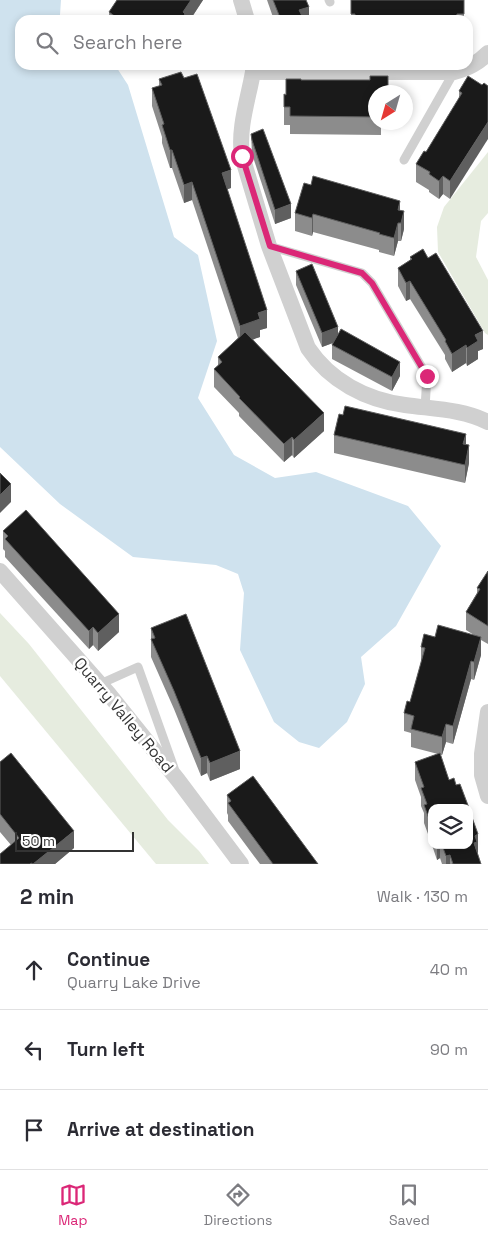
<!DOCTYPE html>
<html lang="en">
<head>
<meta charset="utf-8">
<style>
	:root { --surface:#fff; --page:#f2f2f3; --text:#2b2b33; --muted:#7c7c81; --line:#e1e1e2; --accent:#db2777 }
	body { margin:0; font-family:"Space Grotesk",sans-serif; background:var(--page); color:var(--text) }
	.controls { position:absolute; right:15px; bottom:15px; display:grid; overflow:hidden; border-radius:10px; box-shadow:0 2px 8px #0003 }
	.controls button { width:45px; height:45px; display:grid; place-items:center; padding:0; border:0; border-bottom:1px solid var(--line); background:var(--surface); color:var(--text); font:25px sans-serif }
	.compass { position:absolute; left:368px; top:85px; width:45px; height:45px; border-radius:50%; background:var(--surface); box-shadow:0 2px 8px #0003; rotate:217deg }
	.scale { position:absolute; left:15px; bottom:12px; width:119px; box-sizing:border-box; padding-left:5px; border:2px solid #333; border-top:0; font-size:14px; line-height:18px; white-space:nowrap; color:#333; -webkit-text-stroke:4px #fff; paint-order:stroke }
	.stop { position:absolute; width:15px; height:15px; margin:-11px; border:4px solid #db2777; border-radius:50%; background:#fff }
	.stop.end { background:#db2777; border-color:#fff; box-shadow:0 1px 5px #0008 }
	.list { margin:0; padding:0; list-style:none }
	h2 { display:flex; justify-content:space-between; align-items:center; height:65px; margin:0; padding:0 20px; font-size:21px }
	h2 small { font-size:16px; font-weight:400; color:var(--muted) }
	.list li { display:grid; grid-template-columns:32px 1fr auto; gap:15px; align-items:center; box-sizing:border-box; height:80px; padding:0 20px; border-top:1px solid var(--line) }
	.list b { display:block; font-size:19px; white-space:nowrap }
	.list p { margin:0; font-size:16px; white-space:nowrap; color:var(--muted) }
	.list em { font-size:16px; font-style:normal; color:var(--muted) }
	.icon { flex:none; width:28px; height:28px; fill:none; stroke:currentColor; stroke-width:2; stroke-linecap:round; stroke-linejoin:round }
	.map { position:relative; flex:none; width:488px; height:864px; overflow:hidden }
	.search { position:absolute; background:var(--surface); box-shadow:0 2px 8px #0003; left:15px; right:15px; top:15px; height:55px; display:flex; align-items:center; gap:12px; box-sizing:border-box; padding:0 18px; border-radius:15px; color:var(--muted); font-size:19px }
	.sheet { height:305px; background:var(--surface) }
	nav { display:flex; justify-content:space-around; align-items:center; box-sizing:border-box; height:70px; border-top:1px solid var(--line); background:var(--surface); font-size:14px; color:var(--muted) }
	nav a { display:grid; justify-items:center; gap:2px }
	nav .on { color:var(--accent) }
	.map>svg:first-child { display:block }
</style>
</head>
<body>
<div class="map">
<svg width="488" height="864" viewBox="0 0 488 864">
	<rect width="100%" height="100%" fill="#fff"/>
	<g fill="#e6ecdf">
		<polygon points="488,152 488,213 481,221 476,257 488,280 488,335 485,333 438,252 437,227 444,207"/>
		<polygon points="0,613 29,644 168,820 199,851 209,864 156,864 0,676"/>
	</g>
	<polygon fill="#cfe2ee" points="0,0 61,0 60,15 65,20 20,20 20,65 115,65 128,85 174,237 198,255 217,341 198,398 234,455 275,478 316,472 408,506 441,546 396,626 361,657 365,684 347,722 319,748 299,742 274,722 240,650 244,593 238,574 216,565 133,557 60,504 0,447"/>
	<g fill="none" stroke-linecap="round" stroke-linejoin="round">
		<g stroke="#d0d0d0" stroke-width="9">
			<polyline points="329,0 330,2"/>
			<polyline points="404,160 454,72"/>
			<polyline points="269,246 362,273 372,283 427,376 425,408"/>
			<polyline points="100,684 138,667 174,768"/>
		</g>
		<g stroke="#d0d0d0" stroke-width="16">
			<polyline points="241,0 247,20"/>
			<path d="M253,65V72C248,100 238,128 242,156L269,246L308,348C330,381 366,400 405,405C433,409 462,409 488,422"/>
			<path d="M253,72H454C469,68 478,63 488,53"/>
			<polyline points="0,571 108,693 178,780 241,864"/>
			<polyline points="488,712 482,754 482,775 488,796"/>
		</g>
	</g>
	<g fill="#8c8c8c">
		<polygon points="117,0 203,0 190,20 109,20 109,12"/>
		<polygon points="267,0 306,0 309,20 274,20"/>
		<rect x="351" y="0" width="113" height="20"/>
		<polygon points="468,76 450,199 443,194 439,199 429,192 429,190 416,182 416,164 426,152 459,99 459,91"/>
		<polygon points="184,78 231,188 227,189 267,328 260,330 260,337 253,339 324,431 294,458 292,455 284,462 239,416 239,413 214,387 214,369 218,366 218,357 238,338 192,200 184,203 172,168 170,168 162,143 162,137 152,106 152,88 159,86 159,79"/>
		<polygon points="301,80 376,92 376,122 391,122 390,126 381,125 381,135 290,134 290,125 284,125 284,94 286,95"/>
		<polygon points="251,134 291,218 275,224 252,154"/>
		<polygon points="400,210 404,229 401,241 398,241 394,256 379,252 379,250 313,232 312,236 295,231 295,213"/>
		<polygon points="410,257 483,349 478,351 478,359 467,366 466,363 452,372 445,359 445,355 410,299 406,301 398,286 398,268 410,260"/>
		<polygon points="296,271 338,334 400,376 392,391 332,359 332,345 333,343 322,347 296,285"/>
		<polygon points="334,435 466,444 469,463 465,483 334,453"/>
		<polygon points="3,531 119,632 98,651 93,645 89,649 5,557 5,551 3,549"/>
		<polygon points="488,571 488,644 481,640 481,655 474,680 471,679 453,744 446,742 442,755 440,755 432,808 432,845 424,823 424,813 421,806 421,797 415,780 415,762 438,754 411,747 411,733 404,731 404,713 410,702 421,665 421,647 435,637 474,635 466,630 466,612 477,593 477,588"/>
		<polygon points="151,628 240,769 210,781 207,773 201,776 174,709 151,657"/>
		<polygon points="0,762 74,848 55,864 0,864 11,845 0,832"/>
		<polygon points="227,795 318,864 260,864 228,821 228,815 227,813"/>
		<polygon points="432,845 469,845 478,852 477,853 481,864 442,864 440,858 437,860"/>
	</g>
	<g fill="#5f5f5f">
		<polygon points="191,0 203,0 190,20 181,20 183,12"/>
		<polygon points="309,7 309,20 292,20 299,10"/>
		<polygon points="488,122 488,139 450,199 450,181"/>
		<rect x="170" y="150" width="2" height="18"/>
		<polygon points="231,170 231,188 222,191 222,173"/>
		<polygon points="443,176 443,194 439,199 439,181"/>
		<polygon points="192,182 192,200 184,203 184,185"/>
		<polygon points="400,201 400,219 398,223 398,241 394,256 394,238 398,210"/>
		<polygon points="291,204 291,218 275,224 275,210"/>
		<polygon points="404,211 404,229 401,241 401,223"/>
		<polygon points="313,214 313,232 312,236 312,218"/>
		<polygon points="410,281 410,299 406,301 406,283"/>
		<polygon points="267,310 267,328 260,330 260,337 240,344 240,326 258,313"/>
		<polygon points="338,327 338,341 322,347 322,333"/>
		<polygon points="483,331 483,349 478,351 478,359 467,366 467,348 475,335"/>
		<polygon points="466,345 466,363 452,372 452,354"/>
		<polygon points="400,362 400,376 392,391 392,377"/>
		<polygon points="324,413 324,431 294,458 294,440"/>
		<polygon points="466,434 466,452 463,444"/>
		<polygon points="292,437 292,455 284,462 284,444"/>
		<polygon points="469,445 469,463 465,483 465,465"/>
		<polygon points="11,484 11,502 0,513 0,495"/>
		<polygon points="119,614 119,632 98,651 98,633"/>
		<polygon points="93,627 93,645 89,649 89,631"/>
		<polygon points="481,637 481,655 474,680 474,662"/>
		<polygon points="471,661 471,679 453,744 453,726"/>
		<polygon points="446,724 446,742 442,755 442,737"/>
		<polygon points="240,751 240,769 210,781 210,763"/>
		<polygon points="207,756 207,773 201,776 201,758"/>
		<polygon points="74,831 74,848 55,864 33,864"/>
		<polygon points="478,834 478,852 477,853 474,843 475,836"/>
		<polygon points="437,845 440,845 440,858 437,860"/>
		<polygon points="450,855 450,864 446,864 446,856"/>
	</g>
	<g fill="#1a1a1a" stroke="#5f5f5f">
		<polygon points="117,0 191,0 183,12 185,14 181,20 120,20 109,12"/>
		<polygon points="273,0 306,0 309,7 299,10 302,16 292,20 281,20"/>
		<polygon points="351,0 464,0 464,14 457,14 456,20 355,20 355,14 351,14"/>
		<polygon points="181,72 184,78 197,74 231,170 222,173 267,310 258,313 260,319 240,326 192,182 184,185 172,150 170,150 162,125 164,124 152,88 162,85 159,79"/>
		<polygon points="370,76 388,76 388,92 376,92 376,117 290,116 290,107 284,107 284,94 286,95 286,79 301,79 301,80 370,80"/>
		<polygon points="468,76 482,85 484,83 488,86 488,122 450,181 443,176 439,181 429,174 430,172 416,164 424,151 426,152 462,93 459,91"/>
		<polygon points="263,129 291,204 275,210 252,140 251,134"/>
		<polygon points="313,176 400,201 398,210 404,211 401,223 398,223 394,238 379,234 380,233 313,214 312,218 295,213 304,183 311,185"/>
		<polygon points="423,249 428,258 436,253 483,331 475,335 478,341 467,348 466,345 452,354 445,341 446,340 410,281 406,283 398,268 412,259 410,257"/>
		<polygon points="312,264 338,327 322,333 296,271"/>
		<polygon points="341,329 400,362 392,377 332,345"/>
		<polygon points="245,332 324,413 294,440 292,437 284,444 239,398 240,397 214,369 222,362 218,357"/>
		<polygon points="345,406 466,434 463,444 469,445 465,465 334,435 339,414 343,415"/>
		<polygon points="0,473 11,484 0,495"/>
		<polygon points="26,510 119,614 98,633 93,627 89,631 5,539 8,536 3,531"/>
		<polygon points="488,571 488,626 466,612 480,589 477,588"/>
		<polygon points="186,614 240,751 210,763 207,756 201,758 174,691 151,639 155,638 151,628"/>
		<polygon points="438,625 481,637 474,662 471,661 453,726 446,724 442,737 411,729 414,716 404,713 407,701 410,702 425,648 421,647 424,634 435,637"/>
		<polygon points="11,753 74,831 33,864 31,863 30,864 0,864 0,854 19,838 0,814 0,762"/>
		<polygon points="440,753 449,780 454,778 456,785 460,784 469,808 432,808 432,827 424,805 427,804 421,788 424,787 415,762"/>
		<polygon points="253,776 318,864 273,864 228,803 231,801 227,795"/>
		<polygon points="469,809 478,834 475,836 477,842 474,843 481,864 453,864 450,855 446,856 442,845 469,845"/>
	</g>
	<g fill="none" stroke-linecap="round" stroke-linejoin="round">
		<polyline stroke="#db2777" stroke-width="6" points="242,156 270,246 362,273 372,283 427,376"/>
	</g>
	<g text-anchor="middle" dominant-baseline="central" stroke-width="5" stroke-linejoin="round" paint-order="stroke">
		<g font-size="16" fill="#333" stroke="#fff">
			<text transform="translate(124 715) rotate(50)">Quarry Valley Road</text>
		</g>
	</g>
</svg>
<div class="controls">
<button><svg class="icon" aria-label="layers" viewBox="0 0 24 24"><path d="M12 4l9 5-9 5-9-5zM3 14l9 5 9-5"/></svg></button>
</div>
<svg class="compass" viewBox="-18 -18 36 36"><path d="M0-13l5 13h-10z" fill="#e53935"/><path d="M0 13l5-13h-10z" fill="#7c7c81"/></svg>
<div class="scale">50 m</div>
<div class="stop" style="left:242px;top:156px"></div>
<div class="stop end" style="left:427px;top:376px"></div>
<div class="search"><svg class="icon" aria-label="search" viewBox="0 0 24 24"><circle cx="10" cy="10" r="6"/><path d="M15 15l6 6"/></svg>Search here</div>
</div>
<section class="sheet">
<h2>2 min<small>Walk · 130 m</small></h2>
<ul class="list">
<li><svg class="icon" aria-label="ahead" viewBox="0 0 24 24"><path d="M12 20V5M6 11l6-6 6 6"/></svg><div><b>Continue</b><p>Quarry Lake Drive</p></div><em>40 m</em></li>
<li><svg class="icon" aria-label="left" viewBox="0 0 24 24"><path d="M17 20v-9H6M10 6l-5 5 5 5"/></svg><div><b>Turn left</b></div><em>90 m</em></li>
<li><svg class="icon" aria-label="arrive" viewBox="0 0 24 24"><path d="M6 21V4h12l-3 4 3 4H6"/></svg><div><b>Arrive at destination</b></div></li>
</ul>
</section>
<nav>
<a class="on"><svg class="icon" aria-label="map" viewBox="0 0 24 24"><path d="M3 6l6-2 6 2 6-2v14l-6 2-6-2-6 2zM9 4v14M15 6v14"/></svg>Map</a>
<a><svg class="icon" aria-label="directions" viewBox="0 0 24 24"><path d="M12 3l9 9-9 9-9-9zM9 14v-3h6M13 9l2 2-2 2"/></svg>Directions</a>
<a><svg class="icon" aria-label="saved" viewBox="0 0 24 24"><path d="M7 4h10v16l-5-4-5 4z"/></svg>Saved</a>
</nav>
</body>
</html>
